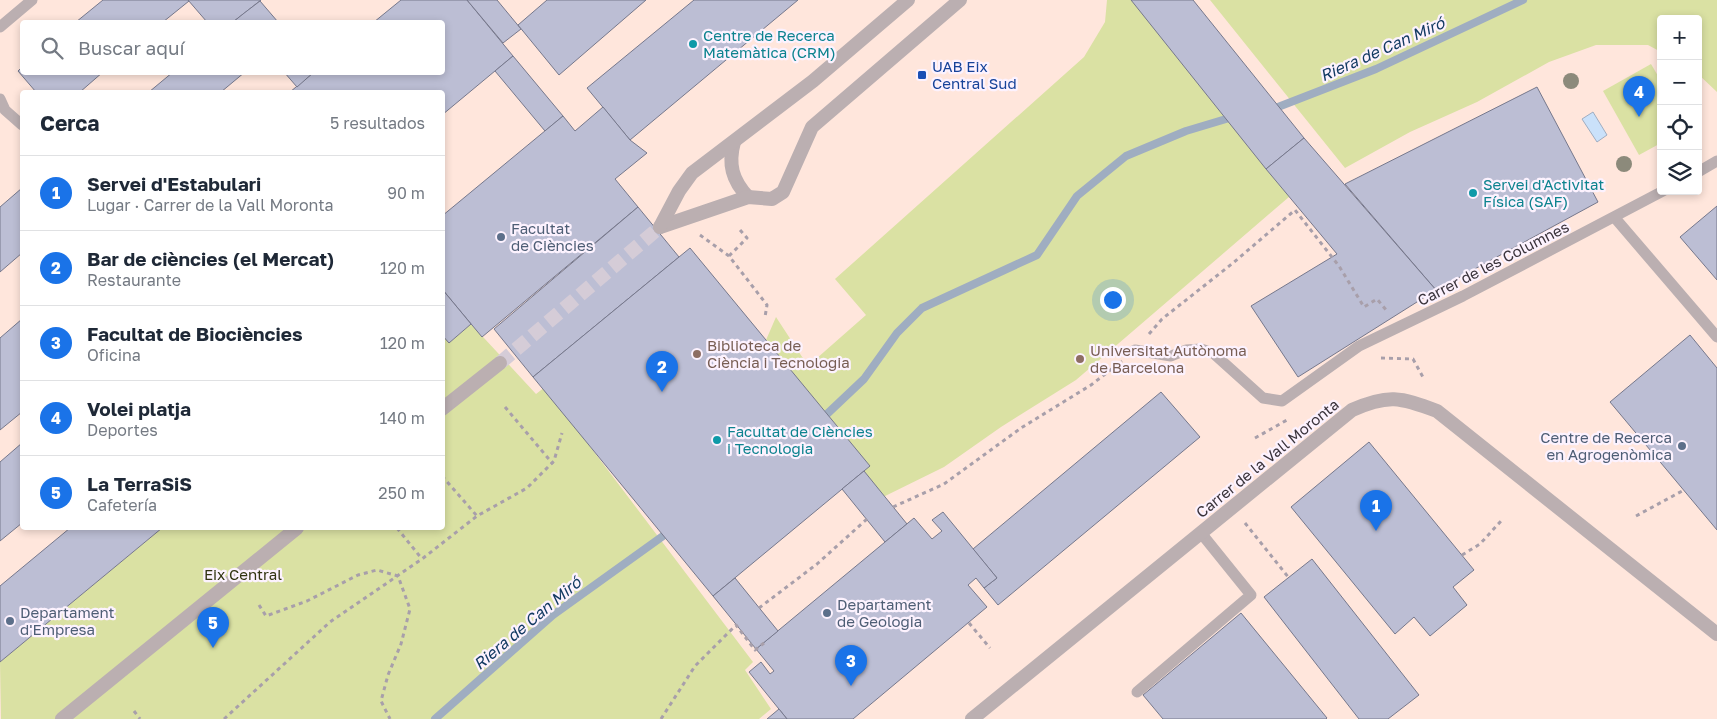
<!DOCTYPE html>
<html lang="es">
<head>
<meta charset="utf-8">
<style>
	:root { --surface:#fff; --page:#f2f2f3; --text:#1f2937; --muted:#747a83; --line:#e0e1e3; --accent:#1a73e8 }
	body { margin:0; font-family:"Golos Text",sans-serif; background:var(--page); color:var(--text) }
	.controls { position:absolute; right:15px; top:15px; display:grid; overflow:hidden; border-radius:5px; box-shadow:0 2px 8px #0003 }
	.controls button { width:45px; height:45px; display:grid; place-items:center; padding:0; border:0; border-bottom:1px solid var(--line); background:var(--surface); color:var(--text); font:25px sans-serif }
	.you { position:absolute; left:1112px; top:299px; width:18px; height:18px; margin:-12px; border:4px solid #fff; border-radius:50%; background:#1a73e8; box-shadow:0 0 0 8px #1a73e833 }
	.badge { display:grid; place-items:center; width:32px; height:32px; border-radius:50%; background:var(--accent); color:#fff; font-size:16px; font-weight:700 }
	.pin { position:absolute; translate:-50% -41px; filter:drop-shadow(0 1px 2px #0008) }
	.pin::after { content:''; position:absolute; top:26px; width:18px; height:15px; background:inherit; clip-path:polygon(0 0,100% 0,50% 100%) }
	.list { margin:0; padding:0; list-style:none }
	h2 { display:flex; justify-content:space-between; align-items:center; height:65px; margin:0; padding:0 20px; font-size:21px }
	h2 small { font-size:16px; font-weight:400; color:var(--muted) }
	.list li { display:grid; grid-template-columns:32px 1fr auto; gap:15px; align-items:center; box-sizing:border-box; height:75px; padding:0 20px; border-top:1px solid var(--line) }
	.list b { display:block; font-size:19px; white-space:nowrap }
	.list p { margin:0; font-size:16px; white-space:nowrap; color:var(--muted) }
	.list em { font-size:16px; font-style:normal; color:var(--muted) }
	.icon { flex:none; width:28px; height:28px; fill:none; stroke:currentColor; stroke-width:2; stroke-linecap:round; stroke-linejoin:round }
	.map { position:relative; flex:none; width:1717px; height:719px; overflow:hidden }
	.search { position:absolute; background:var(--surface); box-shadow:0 2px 8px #0003; left:20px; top:20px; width:425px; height:55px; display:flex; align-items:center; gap:12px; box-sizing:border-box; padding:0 18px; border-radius:5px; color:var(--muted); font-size:19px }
	.panel { position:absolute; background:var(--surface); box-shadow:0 2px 8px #0003; left:20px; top:90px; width:425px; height:440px; border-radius:5px }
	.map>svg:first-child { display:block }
</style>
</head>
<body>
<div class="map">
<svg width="1717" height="719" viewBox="0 0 1717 719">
	<rect width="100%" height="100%" fill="#fcf2fe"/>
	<path fill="#ffe6dc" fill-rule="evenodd" d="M0,0H1717V719H0ZM1661,19H1698V191H1661ZM22,22H442V72H22ZM22,92H442V528H22Z"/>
	<g fill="#dae1a3">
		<polygon points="1107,0 1141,0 1296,191 1076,380 1001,427 944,467 877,500 763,347 776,317 808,366 866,315 835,279 1084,57 1105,22"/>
		<polygon points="1210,0 1717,0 1717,92 1698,74 1698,19 1661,19 1661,52 1648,45 1596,45 1549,62 1477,102 1410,132 1345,168"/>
		<polygon points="1651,64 1661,81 1661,143 1639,155 1603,91"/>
		<polygon points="471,324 536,394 545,387 753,662 745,670 771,709 759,719 1,719 0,662 162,528 442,528 443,335 449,343"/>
	</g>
	<polygon fill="#cae1fa" stroke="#9fadc1" points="1593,112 1607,135 1597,142 1582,119"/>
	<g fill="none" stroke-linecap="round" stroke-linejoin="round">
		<g stroke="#9fadc1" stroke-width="8">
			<polyline points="1278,107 1376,69 1523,0"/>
			<polyline points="827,414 864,379 897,333 922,308 1037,255 1077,196 1126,156 1186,131 1226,119"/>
			<polyline points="435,719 553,615 663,536"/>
		</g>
	</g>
	<g fill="#bcbed4" stroke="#76788c">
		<polygon points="103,0 188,0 189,1 163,22 76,22"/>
		<polygon points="188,0 261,0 233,22 207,22"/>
		<polygon points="401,0 467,0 513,56 442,115 442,92 290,92 314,72 442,72 442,22 374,22"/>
		<polygon points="467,0 497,0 521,29 503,43"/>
		<polygon points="547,0 646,0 559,75 518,25"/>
		<polygon points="694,0 798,0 630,140 587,88"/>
		<polygon points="1131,0 1193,0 1304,138 1266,169"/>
		<polygon points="260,1 278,22 233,22 243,14"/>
		<polygon points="513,56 563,116 545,131 495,71"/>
		<polygon points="22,67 22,72 103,72 80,92 36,92 18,71"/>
		<polygon points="173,72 245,72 221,92 149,92"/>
		<polygon points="284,72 314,72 297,87"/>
		<polygon points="1537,87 1598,202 1436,290 1345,184"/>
		<polygon points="603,107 630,140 647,153 615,179 638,207 482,337 442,289 442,216 563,116 575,131"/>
		<polygon points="1304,138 1436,290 1298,377 1251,306 1337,254 1266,169"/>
		<polygon points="22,188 22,253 0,272 0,207"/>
		<polygon points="1717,206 1717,280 1680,237"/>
		<polygon points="638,207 679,257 533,377 494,329"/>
		<polygon points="690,248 870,466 713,596 533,377"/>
		<polygon points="442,289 471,324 449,343 442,335"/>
		<polygon points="22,319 22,412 0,430 0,338"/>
		<polygon points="1690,335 1717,368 1717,530 1610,402"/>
		<polygon points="1161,392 1200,437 998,605 984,588 997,578 973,549"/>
		<polygon points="1369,442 1474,570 1453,587 1467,605 1430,636 1414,617 1395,634 1291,507"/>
		<polygon points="22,443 22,523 0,541 0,462"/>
		<polygon points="864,471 907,524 885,542 842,489"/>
		<polygon points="943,512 997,578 984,588 976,578 968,585 987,607 853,719 787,719 749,672 761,662 770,674 774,671 756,649 914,518 932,539 942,531 932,520"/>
		<polygon points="70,528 162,528 0,662 0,586"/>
		<polygon points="1312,559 1419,695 1388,719 1359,719 1264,597"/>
		<polygon points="735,578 778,631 756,649 713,596"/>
		<polygon points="1241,613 1327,718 1326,719 1163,719 1143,695"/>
		<polygon points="779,709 787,719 767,719"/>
	</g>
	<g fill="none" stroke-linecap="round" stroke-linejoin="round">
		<polyline stroke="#d5ccd7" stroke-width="14" stroke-dasharray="14 7" stroke-linecap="butt" points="500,363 660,227"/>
		<g stroke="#a89faa" stroke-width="3" stroke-dasharray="4 4" stroke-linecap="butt">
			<polyline points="700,235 729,256 767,305 765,317"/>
			<polyline points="729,256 747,238 740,230"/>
			<polyline points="1149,334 1162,319 1233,263 1295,210 1339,266 1364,307 1377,299 1387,311"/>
			<polyline points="1381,358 1413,359 1424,379"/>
			<polyline points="505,407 553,464"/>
			<polyline points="1255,438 1287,420"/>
			<polyline points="442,476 477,516"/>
			<polyline points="893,507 944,484 1021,428 1091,385 1122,361"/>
			<polyline points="1636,516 1684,490"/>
			<polyline points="1245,523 1289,578"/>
			<polyline points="397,528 422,559"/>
			<polyline points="1462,555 1480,544 1501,521"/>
			<polyline points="259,605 266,616 307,601 358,575 377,570 398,576 410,609 401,644 388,675 381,701 390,719"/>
			<polyline points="759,608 817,564 867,519"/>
			<polyline points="969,623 990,648"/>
			<polyline points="134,711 140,719"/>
			<polyline points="224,719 330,622 422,559 477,516 527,488 554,461 562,433"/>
			<polyline points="661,719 695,666 736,625 755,650 764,643"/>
		</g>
		<g stroke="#bbafb1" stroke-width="11">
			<polyline points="0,27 32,0"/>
			<polyline points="0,99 5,110 22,125"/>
			<polyline points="1698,172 1717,161"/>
			<polyline points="1615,218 1717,337"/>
			<polyline points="1135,350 1171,356 1186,350 1201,349 1213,353 1263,398 1282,401 1359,346 1463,296 1663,191"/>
			<polyline points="1137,692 1251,595 1201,533"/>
		</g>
		<g stroke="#bbafb1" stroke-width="14">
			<polyline points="442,409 500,363"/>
			<polyline points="62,719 297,528"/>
		</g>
		<g stroke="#bbafb1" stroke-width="14">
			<path d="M734,142C728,164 732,180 748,197"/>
			<polyline points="660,227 748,197 772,199 783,192 812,127 960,0"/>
			<polyline points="660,227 679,191 692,173 813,81 908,0"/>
			<path d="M972,719L1352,410C1388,394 1400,397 1437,411L1717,634"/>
		</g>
	</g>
	<g fill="#8c8a7b">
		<circle cx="1571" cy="81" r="8"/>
		<circle cx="1624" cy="164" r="8"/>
	</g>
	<g fill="#0f9aa8" stroke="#fcf2fe" stroke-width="2">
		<circle cx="693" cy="44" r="5"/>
		<circle cx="1473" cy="193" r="5"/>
		<circle cx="717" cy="440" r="5"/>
	</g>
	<rect fill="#1a4fb4" stroke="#fcf2fe" stroke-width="2" x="917" y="70" width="10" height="10" rx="2.5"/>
	<g fill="#5c6f8a" stroke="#fcf2fe" stroke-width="2">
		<circle cx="501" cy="237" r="5"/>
		<circle cx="1682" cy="446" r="5"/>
		<circle cx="827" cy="613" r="5"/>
		<circle cx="10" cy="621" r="5"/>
	</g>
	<g fill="#8d6e63" stroke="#fcf2fe" stroke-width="2">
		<circle cx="697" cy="354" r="5"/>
		<circle cx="1080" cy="359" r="5"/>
	</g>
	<g text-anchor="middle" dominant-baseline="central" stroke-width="4.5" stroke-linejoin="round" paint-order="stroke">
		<g font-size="15" fill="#0d838f" stroke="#fcf2fe" text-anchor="start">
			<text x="703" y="35">Centre de Recerca<tspan x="703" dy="17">Matemàtica (CRM)</tspan></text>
			<text x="1483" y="184">Servei d'Activitat<tspan x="1483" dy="17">Física (SAF)</tspan></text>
			<text x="727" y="431">Facultat de Ciències<tspan x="727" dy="17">i Tecnologia</tspan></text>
		</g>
		<g font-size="15" fill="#164399" stroke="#fcf2fe" text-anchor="start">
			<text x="932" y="66">UAB Eix<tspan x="932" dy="17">Central Sud</tspan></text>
		</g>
		<g font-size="15" fill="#4e5e75" stroke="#fcf2fe" text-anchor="start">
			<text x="511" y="228">Facultat<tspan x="511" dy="17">de Ciències</tspan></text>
			<text x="1672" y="437" text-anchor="end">Centre de Recerca<tspan x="1672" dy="17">en Agrogenòmica</tspan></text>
			<text x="837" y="604">Departament<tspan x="837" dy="17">de Geologia</tspan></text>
			<text x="20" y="612">Departament<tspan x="20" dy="17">d'Empresa</tspan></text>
		</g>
		<g font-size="15" fill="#3a333b" stroke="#fcf2fe">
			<text transform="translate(1493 263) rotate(-27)">Carrer de les Columnes</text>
			<text transform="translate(1267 458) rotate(-39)">Carrer de la Vall Moronta</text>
		</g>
		<g font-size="15" fill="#785e54" stroke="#fcf2fe" text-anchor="start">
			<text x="707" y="345">Biblioteca de<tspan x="707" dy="17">Ciència i Tecnologia</tspan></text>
			<text x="1090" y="350">Universitat Autònoma<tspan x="1090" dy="17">de Barcelona</tspan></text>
		</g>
		<g font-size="15" fill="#313410" stroke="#fcf2fe">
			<text x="243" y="574">Eix Central</text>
		</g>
		<g font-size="16" font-style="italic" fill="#123a62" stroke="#fcf2fe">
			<text transform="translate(1382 49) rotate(-24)">Riera de Can Miró</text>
			<text transform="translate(527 623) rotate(-40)">Riera de Can Miró</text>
		</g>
	</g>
</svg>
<div class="controls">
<button>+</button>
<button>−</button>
<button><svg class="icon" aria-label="locate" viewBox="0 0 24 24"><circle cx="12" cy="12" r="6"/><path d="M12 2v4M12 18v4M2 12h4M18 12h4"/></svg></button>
<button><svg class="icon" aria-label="layers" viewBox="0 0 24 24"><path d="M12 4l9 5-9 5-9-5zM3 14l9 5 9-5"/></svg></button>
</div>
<div class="you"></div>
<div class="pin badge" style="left:1376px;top:531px">1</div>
<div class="pin badge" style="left:662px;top:392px">2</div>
<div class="pin badge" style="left:851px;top:686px">3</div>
<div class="pin badge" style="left:1639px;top:117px">4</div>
<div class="pin badge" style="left:213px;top:648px">5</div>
<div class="search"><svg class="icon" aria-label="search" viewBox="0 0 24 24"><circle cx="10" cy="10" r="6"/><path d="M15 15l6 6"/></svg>Buscar aquí</div>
<section class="panel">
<h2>Cerca<small>5 resultados</small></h2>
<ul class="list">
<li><span class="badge">1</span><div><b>Servei d'Estabulari</b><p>Lugar · Carrer de la Vall Moronta</p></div><em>90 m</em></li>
<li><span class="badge">2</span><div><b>Bar de ciències (el Mercat)</b><p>Restaurante</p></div><em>120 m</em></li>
<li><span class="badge">3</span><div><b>Facultat de Biociències</b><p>Oficina</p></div><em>120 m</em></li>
<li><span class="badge">4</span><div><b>Volei platja</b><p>Deportes</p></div><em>140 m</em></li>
<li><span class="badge">5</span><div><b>La TerraSiS</b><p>Cafetería</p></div><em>250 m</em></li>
</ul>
</section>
</div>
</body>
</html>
